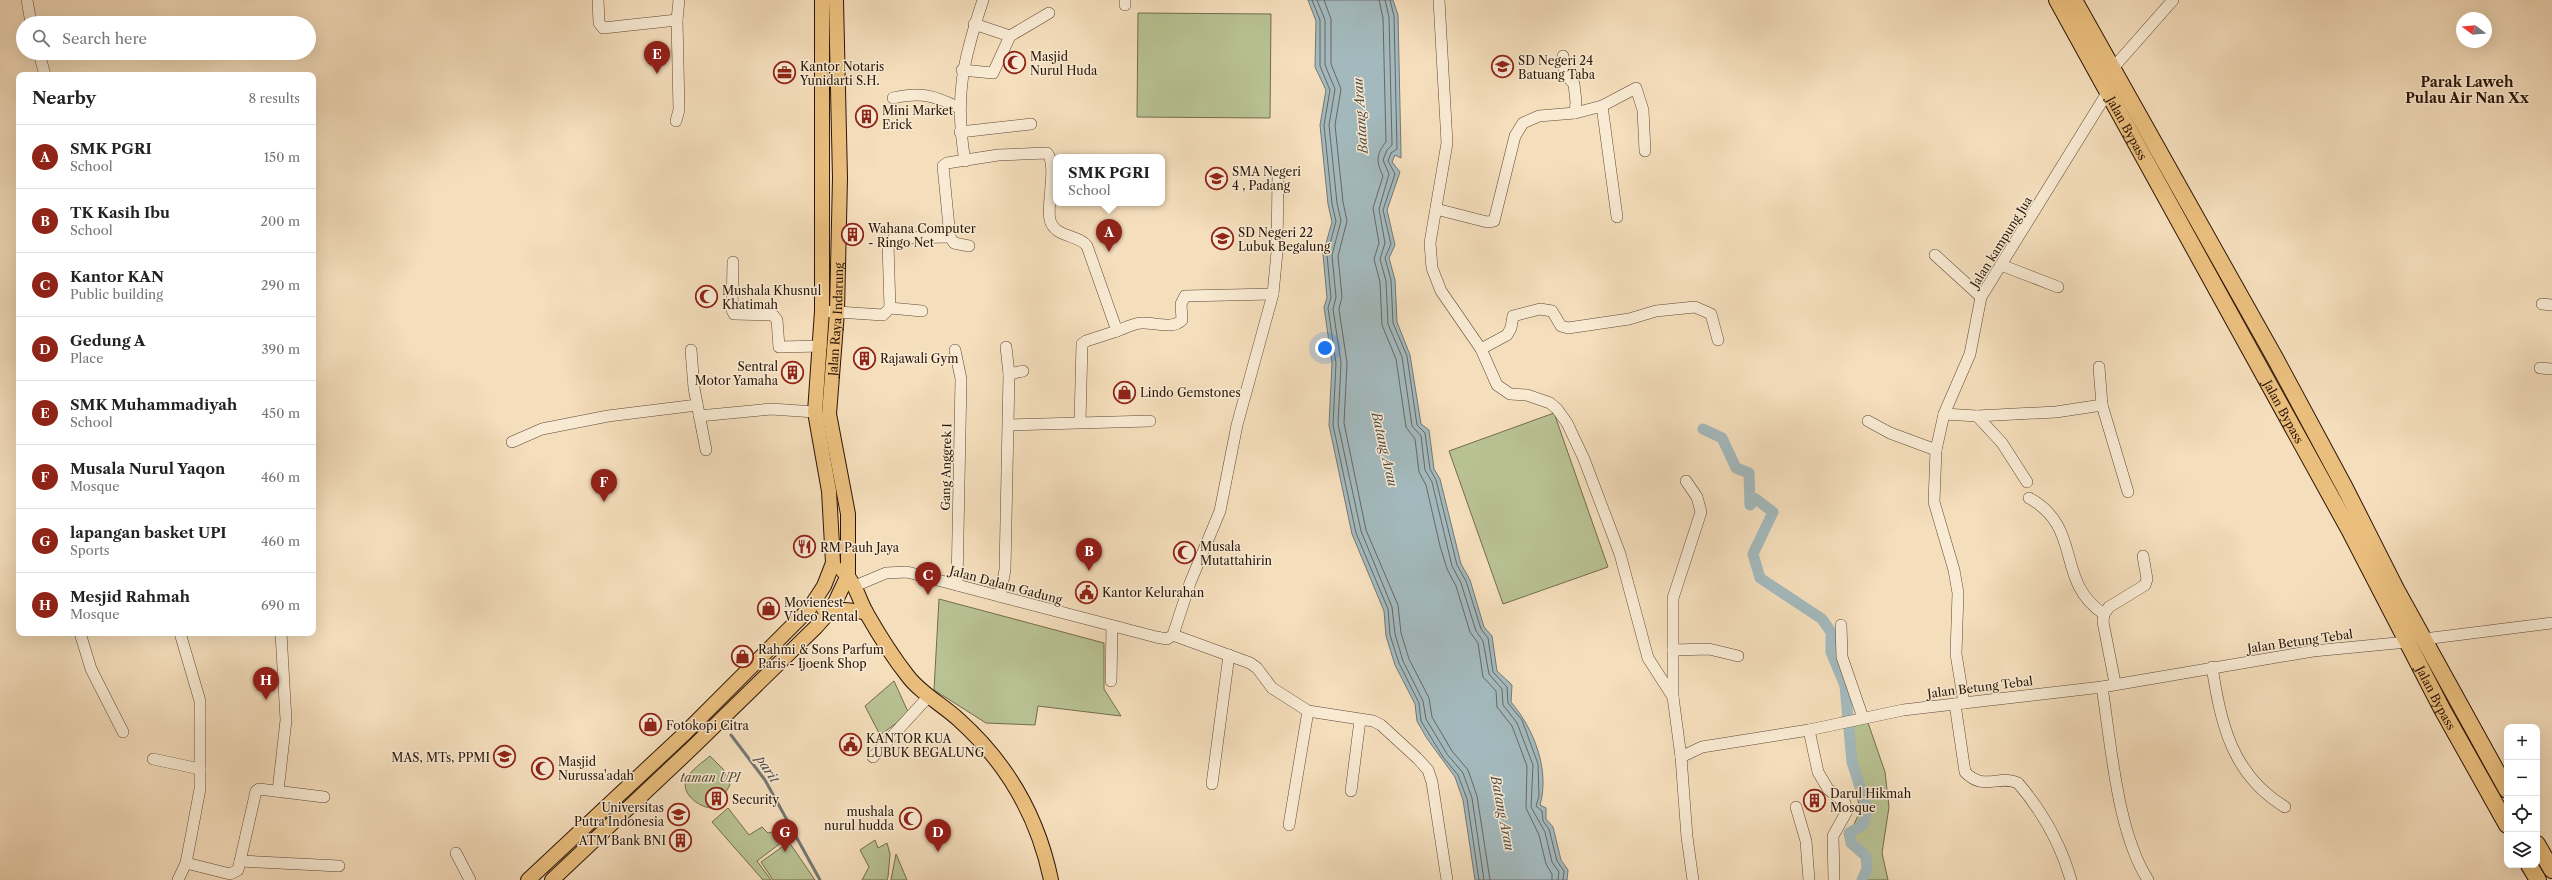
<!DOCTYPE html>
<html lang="en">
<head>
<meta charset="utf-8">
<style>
	:root { --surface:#fff; --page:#f2f2f2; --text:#222; --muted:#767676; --line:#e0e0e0; --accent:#8f2418 }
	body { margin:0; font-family:"Libre Caslon Text",serif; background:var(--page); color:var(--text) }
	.controls { position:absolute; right:12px; bottom:12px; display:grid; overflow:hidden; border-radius:8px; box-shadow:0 4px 16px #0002 }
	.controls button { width:36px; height:36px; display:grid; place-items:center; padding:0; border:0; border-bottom:1px solid var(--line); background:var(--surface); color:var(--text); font:20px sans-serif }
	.compass { position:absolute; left:2456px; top:12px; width:36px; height:36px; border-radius:50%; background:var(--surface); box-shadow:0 4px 16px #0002; rotate:286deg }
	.you { position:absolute; left:1325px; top:348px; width:14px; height:14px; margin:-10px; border:3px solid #fff; border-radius:50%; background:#1a73e8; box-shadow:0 0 0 6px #1a73e833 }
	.badge { display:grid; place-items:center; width:26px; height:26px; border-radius:50%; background:var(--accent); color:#fff; font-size:13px; font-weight:700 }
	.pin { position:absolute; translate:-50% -33px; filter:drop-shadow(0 1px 2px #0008) }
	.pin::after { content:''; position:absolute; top:21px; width:14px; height:12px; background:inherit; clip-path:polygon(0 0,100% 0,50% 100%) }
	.popup { position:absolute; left:1053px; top:154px; width:112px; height:52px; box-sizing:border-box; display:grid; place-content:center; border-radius:8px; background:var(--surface); filter:drop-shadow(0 1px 3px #0005); font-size:13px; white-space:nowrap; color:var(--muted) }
	.popup b { font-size:15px; color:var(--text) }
	.popup::after { content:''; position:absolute; left:50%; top:100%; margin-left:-8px; border:8px solid transparent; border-top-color:var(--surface) }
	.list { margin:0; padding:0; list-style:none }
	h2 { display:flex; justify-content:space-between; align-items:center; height:52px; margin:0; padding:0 16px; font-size:17px }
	h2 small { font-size:13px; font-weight:400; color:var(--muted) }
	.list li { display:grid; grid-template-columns:26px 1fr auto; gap:12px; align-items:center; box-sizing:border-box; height:64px; padding:0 16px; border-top:1px solid var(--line) }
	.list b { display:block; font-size:15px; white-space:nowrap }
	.list p { margin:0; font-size:13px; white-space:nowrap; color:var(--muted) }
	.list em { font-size:13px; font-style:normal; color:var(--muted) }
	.icon { flex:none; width:22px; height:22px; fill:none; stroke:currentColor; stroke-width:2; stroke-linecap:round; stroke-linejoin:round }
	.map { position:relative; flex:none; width:2552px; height:880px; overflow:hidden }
	.search { position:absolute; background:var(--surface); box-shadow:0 4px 16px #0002; left:16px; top:16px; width:300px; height:44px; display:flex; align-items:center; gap:10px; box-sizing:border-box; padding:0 14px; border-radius:22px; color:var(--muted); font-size:15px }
	.panel { position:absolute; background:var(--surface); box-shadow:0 4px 16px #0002; left:16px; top:72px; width:300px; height:564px; border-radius:8px }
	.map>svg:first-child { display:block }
</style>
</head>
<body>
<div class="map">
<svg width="2552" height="880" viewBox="0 0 2552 880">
	<rect width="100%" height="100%" fill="#f5debc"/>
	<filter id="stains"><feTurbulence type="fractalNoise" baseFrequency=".005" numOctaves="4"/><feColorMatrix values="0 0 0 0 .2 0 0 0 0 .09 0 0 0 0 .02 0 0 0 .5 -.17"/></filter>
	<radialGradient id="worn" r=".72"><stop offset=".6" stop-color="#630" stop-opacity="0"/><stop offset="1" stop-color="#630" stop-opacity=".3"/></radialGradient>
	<g fill="#b9c293" stroke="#726c4d">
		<polygon points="1138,13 1271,14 1270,118 1137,117"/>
		<polygon points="1554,413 1608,567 1503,604 1449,451"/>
		<polygon points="939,599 1104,643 1104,689 1121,716 1038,706 1035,725 986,723 934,690"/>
		<polygon points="894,681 909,714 880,735 865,706"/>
		<polygon points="1865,714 1885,772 1889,807 1882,853 1888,880 1865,880 1860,848 1847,840 1860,811 1842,716"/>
		<path d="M710,756L724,770L730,785L725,793L722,788L707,793L711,808C699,807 679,793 687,778C691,770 703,762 710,756Z"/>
		<polygon points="728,808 749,835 762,827 768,833 776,831 782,842 757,861 771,880 763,880 712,822"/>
		<polygon points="875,840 878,848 887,843 890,854 888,877 887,880 862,880 869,867 860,850"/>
		<polygon points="789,842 815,880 773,880 761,862"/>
		<polygon points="896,854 907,880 891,880"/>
	</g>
	<path fill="#a3b9bd" stroke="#737774" d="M1308,0H1393L1398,15L1401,153V158L1395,155L1392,162L1400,172L1387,210L1395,245L1389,258L1395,280L1397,322L1410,355L1421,424L1429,430L1434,469L1440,479L1461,564L1470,580L1484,627L1492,636L1497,671L1512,685L1511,702C1534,729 1550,770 1540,805L1546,808V819L1553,827L1561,860L1568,870L1567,880H1475L1463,800L1455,777L1426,737L1417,721L1415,704L1395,665L1386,636L1384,611L1352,534L1329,425L1332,363L1324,307L1327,298L1323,254L1332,222L1328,204L1320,125L1326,90L1315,67L1316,21Z"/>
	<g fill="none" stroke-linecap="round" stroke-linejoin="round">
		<g stroke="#686762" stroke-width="1">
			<polyline points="1312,0 1320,20 1320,66 1330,90 1324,125 1332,204 1336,221 1327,255 1331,298 1328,308 1336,363 1333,425 1356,533 1388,609 1390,635 1399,663 1419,703 1421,721 1443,757 1458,775 1467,799 1479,880"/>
			<polyline points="1317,0 1325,20 1325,65 1335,89 1329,125 1337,203 1341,221 1332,255 1336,297 1333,309 1341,363 1338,424 1361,531 1392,607 1395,634 1403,661 1423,701 1426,719 1447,754 1463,773 1472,798 1484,880"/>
			<polyline points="1324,0 1331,19 1331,64 1341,89 1335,125 1343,202 1347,221 1338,256 1342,297 1339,309 1347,363 1344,423 1366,530 1398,605 1401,633 1409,659 1429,698 1432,717 1452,751 1468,770 1477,796 1490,880"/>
			<path d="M1379,0L1383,18L1386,142C1376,154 1376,162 1383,176L1373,208L1379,243L1374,259L1380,282L1382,325L1396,359L1406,427L1415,439L1419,472L1426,485L1440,546L1447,569L1456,586L1470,632L1478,643L1483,677L1496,691L1497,707L1512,726L1527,766L1526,808L1539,835L1546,864L1552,874V880"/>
			<polyline points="1385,0 1389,17 1392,145 1387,150 1383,160 1389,174 1379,209 1385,243 1380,259 1386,281 1388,324 1402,357 1412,426 1421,436 1425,470 1432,482 1452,566 1461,583 1476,631 1483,641 1489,674 1502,689 1503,705 1517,723 1533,765 1531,807 1545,832 1552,862 1559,872 1558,880"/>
			<polyline points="1390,0 1394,16 1397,149 1391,153 1388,161 1395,174 1383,210 1391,244 1385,258 1391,280 1393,323 1407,356 1417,425 1425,433 1430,469 1436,480 1457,565 1466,581 1481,629 1488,638 1493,672 1507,687 1508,703 1522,720 1538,764 1539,796 1536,806 1542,811 1543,821 1549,829 1557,861 1564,871 1563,880"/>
		</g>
		<polyline stroke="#737774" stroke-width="3" points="731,735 765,780 820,880"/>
		<polyline stroke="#a3b9bd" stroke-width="11" points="1703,429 1722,438 1736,468 1749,473 1750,505 1756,499 1773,512 1753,554 1760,578 1822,619 1831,632 1831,652 1845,686 1852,762 1867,809 1863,825 1849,833 1851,843 1866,856 1867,869 1862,880"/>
		<defs>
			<g id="minor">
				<polyline points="27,0 31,23"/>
				<polyline points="598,0 599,23 603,28 677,20"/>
				<polyline points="1439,0 1447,143 1430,243 1432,268 1441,291 1481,349 1497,385 1510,394 1527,395 1550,403 1557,409 1567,423 1584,459 1620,554 1648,658 1673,697"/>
				<polyline points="1125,5 1125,0"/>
				<polyline points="974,24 1010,36"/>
				<polyline points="39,53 45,75"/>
				<polyline points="1563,56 1565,74 1574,84 1576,102 1575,113"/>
				<polyline points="2113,68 2173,0"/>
				<polyline points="962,70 993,73 1010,36 1049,13"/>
				<path d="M893,98C921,92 934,95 959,108"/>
				<polyline points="1602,106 1636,88 1643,110 1645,151"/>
				<polyline points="676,121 679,110 677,20 679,0"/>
				<polyline points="960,132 1031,124"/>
				<path d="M965,161C954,97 963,60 983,0"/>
				<polyline points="1436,209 1487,222 1494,221 1515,136 1523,123 1539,116 1575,113 1602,106 1617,217"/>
				<path d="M969,246L954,243L950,237L943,166L947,163L998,155L1047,153C1058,165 1046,205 1050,220C1055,238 1078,234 1087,246L1117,331L1086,341L1082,344L1080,422"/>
				<polyline points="1935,255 1981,297"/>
				<polyline points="733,262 732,310 734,314 773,315 777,320 779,347 821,346"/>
				<polyline points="2001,265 2058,287"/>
				<polyline points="2542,304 2552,305"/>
				<polyline points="822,311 883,315 890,308"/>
				<polyline points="922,311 890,308 888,244 894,238 950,237"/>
				<path d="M1117,331C1125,328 1134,323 1142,323C1153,322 1173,330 1182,320L1181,304L1185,296L1273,294"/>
				<polyline points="1006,347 1009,374"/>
				<polyline points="1481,349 1507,335 1511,328 1513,316 1540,309 1552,311 1561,326 1568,328 1629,319 1656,311 1695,307 1711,314 1718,340"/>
				<polyline points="691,350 694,388 706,450"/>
				<polyline points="955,350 961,379 957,585"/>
				<polyline points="2099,367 2102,405 2128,492"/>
				<polyline points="2540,368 2552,369"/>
				<polyline points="1944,414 1977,416"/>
				<polyline points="699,416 771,409 815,412"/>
				<polyline points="1868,421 1890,433 1936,450"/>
				<polyline points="1009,425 1150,421"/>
				<polyline points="512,442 542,429 608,416 697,405"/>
				<polyline points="2027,482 2002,443 1977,416 2056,412 2102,405"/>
				<path d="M2029,498C2084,528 2054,581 2104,614"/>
				<polyline points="855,586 886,573 907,572 1156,637 1167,639 1173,635 1190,583 1220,511 1237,425 1273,294 1277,252 1278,175"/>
				<polyline points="1000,596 1005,570 1009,374 1023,371"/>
				<polyline points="1841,625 1842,657 1863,718"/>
				<polyline points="80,633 91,669 123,732"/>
				<polyline points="1173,635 1250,663 1257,668 1272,688 1308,711 1373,721 1381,725 1417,758 1428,770 1432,782 1447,880"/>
				<polyline points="2424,639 2552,623"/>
				<polyline points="1673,650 1709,649 1738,656"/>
				<path d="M2212,667C2221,724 2232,775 2285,807"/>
				<polyline points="1111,681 1112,626"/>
				<polyline points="2115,683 2103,622 2104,614 2109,607 2145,585 2147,579 2143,556"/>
				<path d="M2102,687C2111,744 2117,832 2148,880"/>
				<polyline points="1964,703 1956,654 1958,593 1954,570 1934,502 1936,450 1944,414 1970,354 1981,297 2109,90"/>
				<path d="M1955,704L1965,772C1984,792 1999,774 2018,783C2042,811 2061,845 2071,880"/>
				<polyline points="1809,730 1818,772 1828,789 1845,803 1847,811 1833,836 1834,880"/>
				<polyline points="873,757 929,696"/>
				<polyline points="1681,757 1673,697 1673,598 1701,512 1697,497 1686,481"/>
				<polyline points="153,759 200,769"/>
				<polyline points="1212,784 1229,655"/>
				<polyline points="278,791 286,720 281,633"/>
				<polyline points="1351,791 1360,720"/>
				<polyline points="1796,807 1806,841 1809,880"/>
				<polyline points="1289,825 1308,711"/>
				<polyline points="456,853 470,880"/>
				<polyline points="240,861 339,866"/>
				<polyline points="186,863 230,874 238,870 256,791 259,789 324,797"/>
				<polyline points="178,880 186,863 200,789 200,701 180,633"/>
				<polyline points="1693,880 1687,837 1681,757 1702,747 1809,730 1903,710 2102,687 2313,651 2407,642"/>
			</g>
			<g id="major">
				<path d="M842,570C856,583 858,598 867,614C879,635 892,656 907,675C920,693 943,705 959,720C1007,763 1038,817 1051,880"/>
				<polyline points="823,608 866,612"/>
				<polyline points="528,880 682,736 809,609 824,586 833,563 829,491 815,412 822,311 822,0"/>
				<path id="s1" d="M552,880L693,747L816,627L832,609L848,575V514L829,414L837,312L840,178L836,0"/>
			</g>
			<g id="highway">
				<path id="s2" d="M2057,0L2351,533L2442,709L2507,825"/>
				<polyline points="2074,0 2275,358 2345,488 2396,589 2507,790"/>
				<polyline points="2537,844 2552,870"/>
				<polyline points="2529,865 2538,880"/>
			</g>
		</defs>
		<use href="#minor" stroke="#5e4734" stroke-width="12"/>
		<use href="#major" stroke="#2c1507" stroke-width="16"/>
		<use href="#highway" stroke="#2c1507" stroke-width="18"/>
		<use href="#minor" stroke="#f8ead3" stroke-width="11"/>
		<use href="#major" stroke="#eabf7e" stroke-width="14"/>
		<use href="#highway" stroke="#eabf7e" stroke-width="16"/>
	</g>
	<defs>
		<symbol id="mosque-ring" viewBox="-11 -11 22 22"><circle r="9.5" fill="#f8ead3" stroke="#8f2418" stroke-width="1.5"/><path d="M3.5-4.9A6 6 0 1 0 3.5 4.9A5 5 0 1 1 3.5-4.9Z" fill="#8f2418"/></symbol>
		<symbol id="school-ring" viewBox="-11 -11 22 22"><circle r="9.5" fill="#f8ead3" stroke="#8f2418" stroke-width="1.5"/><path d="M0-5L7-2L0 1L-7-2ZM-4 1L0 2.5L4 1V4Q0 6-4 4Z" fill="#8f2418"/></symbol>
		<symbol id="office-ring" viewBox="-11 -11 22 22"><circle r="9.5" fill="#f8ead3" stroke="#8f2418" stroke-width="1.5"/><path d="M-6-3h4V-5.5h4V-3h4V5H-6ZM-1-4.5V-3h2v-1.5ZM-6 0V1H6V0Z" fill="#8f2418"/></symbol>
		<symbol id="building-ring" viewBox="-11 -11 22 22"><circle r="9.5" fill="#f8ead3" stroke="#8f2418" stroke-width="1.5"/><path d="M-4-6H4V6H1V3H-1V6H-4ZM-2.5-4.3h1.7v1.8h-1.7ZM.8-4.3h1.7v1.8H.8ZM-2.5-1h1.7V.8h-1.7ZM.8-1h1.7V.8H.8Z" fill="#8f2418"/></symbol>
		<symbol id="shop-ring" viewBox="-11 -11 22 22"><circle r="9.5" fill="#f8ead3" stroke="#8f2418" stroke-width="1.5"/><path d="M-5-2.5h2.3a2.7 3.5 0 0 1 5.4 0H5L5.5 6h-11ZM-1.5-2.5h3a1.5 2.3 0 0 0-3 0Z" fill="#8f2418"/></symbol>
		<symbol id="restaurant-ring" viewBox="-11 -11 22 22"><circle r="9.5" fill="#f8ead3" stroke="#8f2418" stroke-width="1.5"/><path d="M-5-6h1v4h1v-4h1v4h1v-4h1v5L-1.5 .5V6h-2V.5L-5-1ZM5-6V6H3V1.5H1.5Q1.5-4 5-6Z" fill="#8f2418"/></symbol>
		<symbol id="civic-ring" viewBox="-11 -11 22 22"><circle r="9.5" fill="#f8ead3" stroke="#8f2418" stroke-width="1.5"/><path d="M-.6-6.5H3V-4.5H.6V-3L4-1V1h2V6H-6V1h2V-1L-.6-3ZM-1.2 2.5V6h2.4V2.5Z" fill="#8f2418"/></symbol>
		<symbol id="university-ring" viewBox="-11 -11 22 22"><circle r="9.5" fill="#f8ead3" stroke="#8f2418" stroke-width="1.5"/><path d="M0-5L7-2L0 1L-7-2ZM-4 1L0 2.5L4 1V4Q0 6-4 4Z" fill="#8f2418"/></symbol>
	</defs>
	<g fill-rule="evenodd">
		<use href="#mosque-ring" x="1002" y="50" width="25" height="25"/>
		<use href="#school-ring" x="1490" y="54" width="25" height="25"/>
		<use href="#office-ring" x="772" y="60" width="25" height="25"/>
		<use href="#building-ring" x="854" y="104" width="25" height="25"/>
		<use href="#school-ring" x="1204" y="166" width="25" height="25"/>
		<use href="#building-ring" x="840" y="222" width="25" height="25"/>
		<use href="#school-ring" x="1210" y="226" width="25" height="25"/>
		<use href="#mosque-ring" x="694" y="284" width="25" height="25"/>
		<use href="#building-ring" x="852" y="346" width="25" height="25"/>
		<use href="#building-ring" x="780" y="360" width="25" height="25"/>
		<use href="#shop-ring" x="1112" y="380" width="25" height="25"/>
		<use href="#restaurant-ring" x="792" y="534" width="25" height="25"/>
		<use href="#mosque-ring" x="1172" y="540" width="25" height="25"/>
		<use href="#civic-ring" x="1074" y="580" width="25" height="25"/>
		<use href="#shop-ring" x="756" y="596" width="25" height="25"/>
		<use href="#shop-ring" x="730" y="644" width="25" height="25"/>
		<use href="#shop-ring" x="638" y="712" width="25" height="25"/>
		<use href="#civic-ring" x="838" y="732" width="25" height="25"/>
		<use href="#school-ring" x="492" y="744" width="25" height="25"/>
		<use href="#mosque-ring" x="530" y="756" width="25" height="25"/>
		<use href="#building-ring" x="704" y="786" width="25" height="25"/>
		<use href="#building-ring" x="1802" y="788" width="25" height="25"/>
		<use href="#university-ring" x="666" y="802" width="25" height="25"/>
		<use href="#mosque-ring" x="898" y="806" width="25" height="25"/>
		<use href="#building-ring" x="668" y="828" width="25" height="25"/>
	</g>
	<g text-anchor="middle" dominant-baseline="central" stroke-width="3" stroke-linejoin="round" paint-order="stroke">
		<g font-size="12" fill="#2c1507" stroke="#f8ead3" text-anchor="start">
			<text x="1030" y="56">Masjid<tspan x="1030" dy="14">Nurul Huda</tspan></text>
			<text x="1518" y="60">SD Negeri 24<tspan x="1518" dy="14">Batuang Taba</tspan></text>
			<text x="800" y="66">Kantor Notaris<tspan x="800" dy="14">Yunidarti S.H.</tspan></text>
			<text x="882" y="110">Mini Market<tspan x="882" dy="14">Erick</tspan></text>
			<text x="1232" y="171">SMA Negeri<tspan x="1232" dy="14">4 , Padang</tspan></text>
			<text x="868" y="228">Wahana Computer<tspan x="868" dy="14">- Ringo Net</tspan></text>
			<text x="1238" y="232">SD Negeri 22<tspan x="1238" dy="14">Lubuk Begalung</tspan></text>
			<text x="722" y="290">Mushala Khusnul<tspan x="722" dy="14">Khatimah</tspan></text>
			<text x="880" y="358">Rajawali Gym</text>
			<text x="778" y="366" text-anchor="end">Sentral<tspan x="778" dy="14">Motor Yamaha</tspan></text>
			<text x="1140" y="392">Lindo Gemstones</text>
			<text x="1200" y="546">Musala<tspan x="1200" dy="14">Mutattahirin</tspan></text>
			<text x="820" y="547">RM Pauh Jaya</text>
			<text x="1102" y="592">Kantor Kelurahan</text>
			<text x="784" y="602">Movienest<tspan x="784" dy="14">Video Rental</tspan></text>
			<text x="758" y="649">Rahmi &amp; Sons Parfum<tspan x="758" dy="14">Paris - Ijoenk Shop</tspan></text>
			<text x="666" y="725">Fotokopi Citra</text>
			<text x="866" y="738">KANTOR KUA<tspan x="866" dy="14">LUBUK BEGALUNG</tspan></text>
			<text x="490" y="757" text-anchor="end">MAS, MTs, PPMI</text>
			<text x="558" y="761">Masjid<tspan x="558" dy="14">Nurussa'adah</tspan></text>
			<text x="1830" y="793">Darul Hikmah<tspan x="1830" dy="14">Mosque</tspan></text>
			<text x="732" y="799">Security</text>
			<text x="664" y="807" text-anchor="end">Universitas<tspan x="664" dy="14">Putra Indonesia</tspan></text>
			<text x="894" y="811" text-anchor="end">mushala<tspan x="894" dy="14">nurul hudda</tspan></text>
			<text x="666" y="840" text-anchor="end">ATM Bank BNI</text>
		</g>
		<g font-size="12" fill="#2c1507" stroke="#f8ead3">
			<text stroke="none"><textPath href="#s2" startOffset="146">Jalan Bypass</textPath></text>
			<text transform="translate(2001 242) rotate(-58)">Jalan kampung Jua</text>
			<text stroke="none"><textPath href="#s1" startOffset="685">Jalan Raya Indarung</textPath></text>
			<text stroke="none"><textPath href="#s2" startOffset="470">Jalan Bypass</textPath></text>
			<text transform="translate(946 467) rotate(-89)">Gang Anggrek I</text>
			<text transform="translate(1006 585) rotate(15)">Jalan Dalam Gadung</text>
			<text transform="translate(2300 641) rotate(-8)">Jalan Betung Tebal</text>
			<text transform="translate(1980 687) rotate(-7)">Jalan Betung Tebal</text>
			<text stroke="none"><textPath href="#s2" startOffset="794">Jalan Bypass</textPath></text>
		</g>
		<g font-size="12" font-style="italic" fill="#564931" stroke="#f8ead3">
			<text x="710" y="777">taman UPI</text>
		</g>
		<g font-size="13" font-style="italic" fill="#564e47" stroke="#f8ead3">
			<text transform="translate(1360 116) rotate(-94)">Batang Arau</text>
			<text transform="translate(1385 449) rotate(77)">Batang Arau</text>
			<text transform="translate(768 769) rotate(56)">parit</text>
			<text transform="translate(1503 813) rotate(79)">Batang Arau</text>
		</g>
		<g font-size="14" font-weight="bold" fill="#2c1507" stroke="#f8ead3">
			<text x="2467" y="82">Parak Laweh<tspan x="2467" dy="16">Pulau Air Nan Xx</tspan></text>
		</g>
	</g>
	<rect width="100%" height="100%" filter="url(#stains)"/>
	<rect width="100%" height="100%" fill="url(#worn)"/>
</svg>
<div class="controls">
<button>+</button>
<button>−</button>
<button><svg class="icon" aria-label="locate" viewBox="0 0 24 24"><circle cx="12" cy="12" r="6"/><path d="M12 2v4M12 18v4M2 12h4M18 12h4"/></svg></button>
<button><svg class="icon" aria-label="layers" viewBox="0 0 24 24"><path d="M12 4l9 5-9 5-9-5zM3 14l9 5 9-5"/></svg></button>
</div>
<svg class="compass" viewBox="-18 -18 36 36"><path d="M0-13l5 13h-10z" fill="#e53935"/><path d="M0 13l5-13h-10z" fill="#767676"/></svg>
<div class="you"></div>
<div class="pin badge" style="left:1109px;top:252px">A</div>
<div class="popup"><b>SMK PGRI</b>School</div>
<div class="pin badge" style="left:1089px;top:571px">B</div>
<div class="pin badge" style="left:928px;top:595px">C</div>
<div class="pin badge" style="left:938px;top:852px">D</div>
<div class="pin badge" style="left:657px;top:74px">E</div>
<div class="pin badge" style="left:604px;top:502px">F</div>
<div class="pin badge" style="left:785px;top:852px">G</div>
<div class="pin badge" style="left:266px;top:700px">H</div>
<div class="search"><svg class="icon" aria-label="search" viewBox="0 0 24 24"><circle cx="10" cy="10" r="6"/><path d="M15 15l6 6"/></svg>Search here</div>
<section class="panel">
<h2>Nearby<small>8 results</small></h2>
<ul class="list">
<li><span class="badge">A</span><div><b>SMK PGRI</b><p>School</p></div><em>150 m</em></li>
<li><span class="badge">B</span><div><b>TK Kasih Ibu</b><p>School</p></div><em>200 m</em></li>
<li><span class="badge">C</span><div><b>Kantor KAN</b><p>Public building</p></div><em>290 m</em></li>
<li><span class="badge">D</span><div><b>Gedung A</b><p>Place</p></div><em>390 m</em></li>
<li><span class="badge">E</span><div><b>SMK Muhammadiyah</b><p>School</p></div><em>450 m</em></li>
<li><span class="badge">F</span><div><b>Musala Nurul Yaqon</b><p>Mosque</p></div><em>460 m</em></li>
<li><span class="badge">G</span><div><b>lapangan basket UPI</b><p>Sports</p></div><em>460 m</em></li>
<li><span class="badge">H</span><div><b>Mesjid Rahmah</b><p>Mosque</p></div><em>690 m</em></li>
</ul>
</section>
</div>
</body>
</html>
